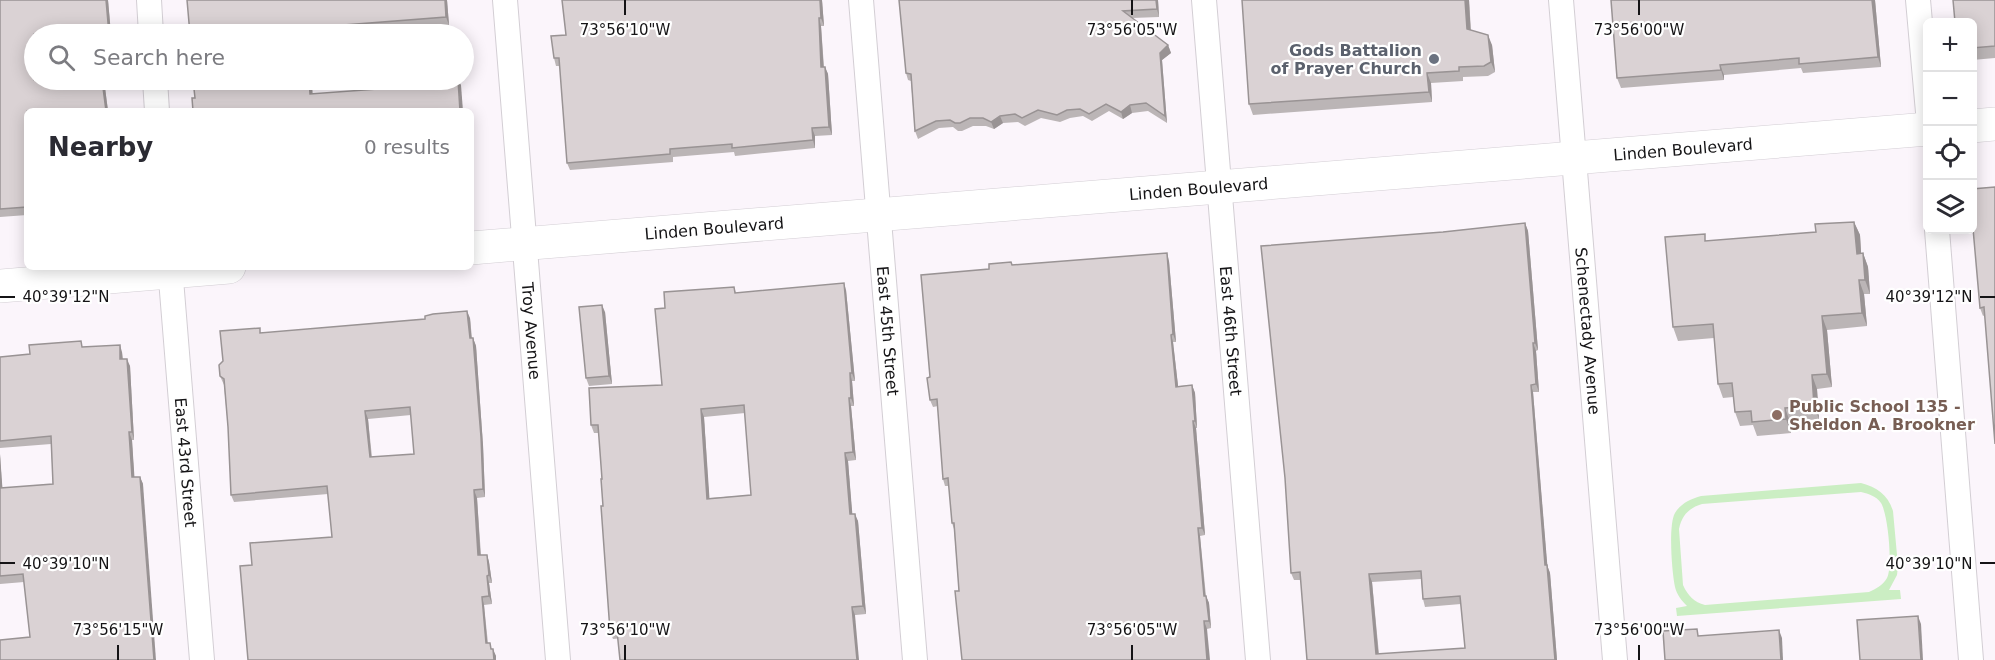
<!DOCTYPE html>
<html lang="en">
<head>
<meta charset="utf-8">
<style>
	:root { --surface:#fff; --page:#f2f2f3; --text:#2b2b33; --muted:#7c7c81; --line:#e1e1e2 }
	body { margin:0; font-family:"DejaVu Sans",sans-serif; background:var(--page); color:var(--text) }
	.controls { position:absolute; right:18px; top:18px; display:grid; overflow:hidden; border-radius:9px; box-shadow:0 3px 15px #0003 }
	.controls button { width:54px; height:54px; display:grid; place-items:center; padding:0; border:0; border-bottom:2px solid var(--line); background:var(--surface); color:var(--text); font:30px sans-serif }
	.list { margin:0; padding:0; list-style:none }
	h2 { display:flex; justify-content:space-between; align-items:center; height:78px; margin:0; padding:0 24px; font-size:26px }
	h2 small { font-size:20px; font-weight:400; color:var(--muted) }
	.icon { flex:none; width:33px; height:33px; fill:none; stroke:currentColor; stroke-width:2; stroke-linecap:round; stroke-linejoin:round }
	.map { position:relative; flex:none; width:1995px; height:660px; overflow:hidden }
	.search { position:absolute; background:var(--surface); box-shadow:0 3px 15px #0003; left:24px; top:24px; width:450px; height:66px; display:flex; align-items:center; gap:15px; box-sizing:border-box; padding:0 21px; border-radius:33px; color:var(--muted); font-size:22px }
	.panel { position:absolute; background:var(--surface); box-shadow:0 3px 15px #0003; left:24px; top:108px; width:450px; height:162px; border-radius:9px }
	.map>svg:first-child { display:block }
</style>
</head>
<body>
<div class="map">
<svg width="1995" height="660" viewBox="0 0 1995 660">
	<rect width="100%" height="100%" fill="#fbf5fb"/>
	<path fill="#cbeec3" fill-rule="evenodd" d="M1861,483C1877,487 1888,495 1893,511L1898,566L1897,575L1889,590H1900L1901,599L1677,616L1676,608L1687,606C1682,601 1677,595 1675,587C1672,573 1668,525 1675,513C1681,503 1691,499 1701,496ZM1861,492C1869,494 1876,496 1881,503C1888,514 1893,567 1887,578C1883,585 1876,589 1869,592L1705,605C1694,602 1688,596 1683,585L1679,529C1682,515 1689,508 1702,504Z"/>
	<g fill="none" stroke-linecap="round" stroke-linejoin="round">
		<defs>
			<g id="minor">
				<polyline points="149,0 151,34"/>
				<path id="s1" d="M505,0L558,660"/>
				<path id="s2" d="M861,0L915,660"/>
				<path id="s3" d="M1204,0L1258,660"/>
				<path id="s4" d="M1561,0L1615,660"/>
				<polyline points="1918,0 1928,112"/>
				<polyline points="155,80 157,111"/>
				<polyline points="1937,230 1971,660"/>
				<path id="s5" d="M170,267L202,660"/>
			</g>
			<g id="trunk">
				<polyline points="1972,126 1995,124"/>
				<path id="s6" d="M471,248L1928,129"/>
				<polyline points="0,286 229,267"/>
			</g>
		</defs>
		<use href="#minor" stroke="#d3ced4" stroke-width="26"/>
		<use href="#trunk" stroke="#d3ced4" stroke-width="34"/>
		<use href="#minor" stroke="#fff" stroke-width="24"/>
		<use href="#trunk" stroke="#fff" stroke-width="33"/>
	</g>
	<g fill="#bbb5b6" fill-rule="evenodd">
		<polygon points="0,0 108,0 111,34 34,34 104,80 108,111 27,111 27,215 0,217"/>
		<polygon points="447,0 449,25 347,33 347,34 190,34"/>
		<polygon points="562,0 822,0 824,26 821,26 824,67 825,67 828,74 832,135 815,136 815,148 735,156 734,152 673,157 673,162 570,170 567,163 560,66 556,66 554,58 566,35"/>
		<polygon points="899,0 1158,0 1159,17 1132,18 1168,45 1171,53 1162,60 1167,123 1148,111 1132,113 1123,119 1109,111 1092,121 1083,116 1070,118 1060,122 1041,118 1025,126 1018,122 1003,123 994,129 986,126 973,126 962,131 958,131 953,127 939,128 918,139 915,131 911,81 908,80 906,73"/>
		<polygon points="1242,0 1469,0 1471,30 1492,45 1495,72 1488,76 1463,77 1463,81 1431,83 1432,102 1253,115 1249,104"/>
		<polygon points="1611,0 1875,0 1881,67 1803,73 1801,68 1724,75 1724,80 1621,88 1617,78"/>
		<polygon points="1995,0 1995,58 1972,60 1972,22"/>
		<polygon points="1972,217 1985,315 1983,316 1980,308"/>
		<polygon points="1854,222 1860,235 1861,253 1863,253 1868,267 1870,294 1864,294 1867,326 1827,330 1832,387 1817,389 1819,419 1790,422 1791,433 1757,436 1753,425 1740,426 1735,412 1733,397 1723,398 1718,384 1714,338 1678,341 1673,327 1707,241 1816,232"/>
		<path d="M1525,223L1528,231L1538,350L1536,351L1539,392H1533L1547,565L1550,573L1557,660H1307L1301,580H1294L1291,573L1443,232ZM1421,579L1423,599L1425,607L1461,604L1465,648L1379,654L1372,582Z"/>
		<polygon points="1169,261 1176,342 1173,342 1178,386 1192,385 1195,393 1197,428 1196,428 1205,535 1200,536 1206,596 1209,603 1211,628 1207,629 959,591 954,529 952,523 949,486 945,486 943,479 938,406 933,407 930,400 930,377 989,269 1011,262 1012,265"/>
		<path d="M734,287L736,293L846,290L855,381H852L854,406H851L856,460L848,461L852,514L858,521L866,614L613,639L610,631L603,506L602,479L599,433H594L591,425L662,385L665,308ZM745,413L751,495L709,498L704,417Z"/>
		<polygon points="605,312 612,384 589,386 586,378"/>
		<path d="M470,318L472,338H473L476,346L483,445L485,497L477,498L481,555H487L489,562L492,583H489L492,604L484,605L488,643L496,656V660H248L252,565L332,537L328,494L234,502L231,495L228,427L224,385L220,376L223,361L262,333ZM411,415L414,454L372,457L368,419Z"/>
		<polygon points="83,347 122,352 123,359 130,366 134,440 132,440 134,477 140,477 143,484 30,637 24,582 0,584 0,454 2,488 53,484 51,444 0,448 0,357 30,354"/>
	</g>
	<g fill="#999394">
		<polygon points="106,0 108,0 111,34 109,34"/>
		<polygon points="445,0 447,0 449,25 446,17"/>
		<polygon points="820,0 822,0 824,26 821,18"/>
		<polygon points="1156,0 1158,0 1159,17 1157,9"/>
		<polygon points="1465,0 1469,0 1471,39 1467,29"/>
		<polygon points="1872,0 1875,0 1881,67 1878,57"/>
		<polygon points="819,18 821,26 824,74 821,67"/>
		<polygon points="1488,35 1492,45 1495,72 1491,62"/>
		<polygon points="1168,45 1171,53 1162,60 1167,123 1165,116 1160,53"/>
		<polygon points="1720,65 1724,75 1724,80 1721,70"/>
		<polygon points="825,67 828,74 832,135 829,127"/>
		<polygon points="1427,73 1431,83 1432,102 1429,92"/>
		<polygon points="102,80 104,80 108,111 106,111"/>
		<polygon points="309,80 312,80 313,102 310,94"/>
		<polygon points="458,80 461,85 463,111 460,111"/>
		<polygon points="1130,105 1132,113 1123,119 1121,112"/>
		<polygon points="1000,116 1003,123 994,129 991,122"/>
		<polygon points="812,128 815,136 815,148 813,140"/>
		<polygon points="1854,222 1860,235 1862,267 1857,254"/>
		<polygon points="1525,223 1528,231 1538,350 1535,343"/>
		<polygon points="1167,253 1169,261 1176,342 1173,334"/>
		<polygon points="1863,253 1868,267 1870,294 1865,280"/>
		<polygon points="1859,280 1864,294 1867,326 1862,313"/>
		<polygon points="844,283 846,290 855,381 852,373"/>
		<polygon points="602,305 605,312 612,384 609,376"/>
		<polygon points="467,311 470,318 472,346 470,338"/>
		<polygon points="1822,316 1827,330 1832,387 1827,374"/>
		<polygon points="1171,335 1173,342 1179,394 1176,387"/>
		<polygon points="473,338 476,346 483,445 485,497 483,489"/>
		<polygon points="1533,343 1536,351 1539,392 1536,384"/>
		<polygon points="120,345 122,352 123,367 120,359"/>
		<polygon points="127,359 130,366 134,440 132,432"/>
		<polygon points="850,373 852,381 854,406 851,398"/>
		<polygon points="1812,375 1817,389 1819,419 1814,406"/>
		<polygon points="1192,385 1195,393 1197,428 1195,421"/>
		<polygon points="1531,385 1533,392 1548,573 1545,565"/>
		<polygon points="849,398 851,406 856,460 853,452"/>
		<polygon points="1785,408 1790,422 1791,433 1786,419"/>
		<polygon points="701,409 704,417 710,506 707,499"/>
		<polygon points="365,411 368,419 372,465 370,457"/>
		<polygon points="1193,421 1196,428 1205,535 1202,528"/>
		<polygon points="129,432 132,440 135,485 132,477"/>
		<polygon points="845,453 848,461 853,522 850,514"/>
		<polygon points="0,454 3,496 0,489"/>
		<polygon points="140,477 143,484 156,660 154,660"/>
		<polygon points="474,490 477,498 481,563 478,555"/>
		<polygon points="855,514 858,521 866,614 863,606"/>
		<polygon points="1198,528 1200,536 1206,603 1204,596"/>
		<polygon points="487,555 489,562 492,583 489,575"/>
		<polygon points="1547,565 1550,573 1557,660 1555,660"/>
		<polygon points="1369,574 1372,582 1379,660 1376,654"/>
		<polygon points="487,576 489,583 492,604 489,596"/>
		<polygon points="1206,596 1209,603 1211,628 1209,621"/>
		<polygon points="482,597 484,605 488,651 486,643"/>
		<polygon points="852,607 855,615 859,660 857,660"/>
		<polygon points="1918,616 1921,624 1923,660 1921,660"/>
		<polygon points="1204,621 1207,629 1210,660 1207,660"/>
		<polygon points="1779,630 1782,638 1783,660 1781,660"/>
		<polygon points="493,649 496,656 496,660 494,660"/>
	</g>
	<g fill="#dad2d4" stroke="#999394" stroke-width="1.5" fill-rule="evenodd">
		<polygon points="0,0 106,0 109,34 34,34 34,80 102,80 106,111 27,111 27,207 0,209"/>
		<polygon points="187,0 445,0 446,17 344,25 345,34 190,34"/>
		<polygon points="562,0 820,0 821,18 819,18 821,67 825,67 829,127 812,128 813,140 732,148 732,144 670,149 670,154 567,163 559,58 554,58 551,36 566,35"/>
		<polygon points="899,0 1156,0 1157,9 1123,11 1168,45 1160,53 1165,116 1146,103 1130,105 1121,112 1106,104 1089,114 1080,109 1067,110 1057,115 1038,110 1022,118 1015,114 1000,116 991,122 983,118 970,118 960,123 955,123 950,120 936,121 915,131 911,74 906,73"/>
		<polygon points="1242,0 1465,0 1467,29 1488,35 1491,62 1484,66 1459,67 1459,71 1427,73 1429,92 1249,104"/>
		<polygon points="1611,0 1872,0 1878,57 1799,64 1799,58 1720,65 1721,70 1617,78"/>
		<polygon points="1953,0 1995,0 1995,46 1972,48 1972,22 1955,22"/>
		<polygon points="193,80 309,80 310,94 432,85 432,80 458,80 460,111 193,111 192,98 195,98"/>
		<polygon points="1995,187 1995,444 1984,307 1980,308 1972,217 1972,189"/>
		<polygon points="1854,222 1857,254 1863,253 1865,280 1859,280 1862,313 1822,316 1827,374 1812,375 1814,406 1785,408 1786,419 1752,422 1751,411 1735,412 1732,383 1718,384 1713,324 1673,327 1665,237 1705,234 1705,241 1816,232 1815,224"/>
		<path d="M1525,223L1535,343H1533L1536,384L1531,385L1545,565H1547L1555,660H1307L1300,572L1291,573L1285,478L1261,246L1443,232ZM1421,571L1423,599L1460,596L1465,648L1376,654L1369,574Z"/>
		<polygon points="1167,253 1173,334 1171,335 1176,387 1192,385 1195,421 1193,421 1202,528 1198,528 1204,596 1206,596 1209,621 1204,621 1207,660 962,660 955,591 959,591 954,523 952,523 948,478 943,479 937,399 930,400 927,378 930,377 921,275 989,269 989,264 1011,262 1012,265"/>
		<path d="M844,283L852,373H850L851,398H849L853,452L845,453L850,514H855L863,606L852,607L857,660H620L617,631H610L601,506H603L601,479H602L598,425H591L589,388L662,385L655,309L665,308L664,292L734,287L735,293ZM744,405L751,495L707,499L701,409Z"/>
		<polygon points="602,305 609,376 586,378 579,307"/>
		<path d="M467,311L470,338H473L481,437L483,489L474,490L478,555H487L489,575L487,576L489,596L482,597L486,643H490L491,649H493L494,660H248L240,566L252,565L250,543L332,537L327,486L231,495L228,427L224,379L220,376L219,365L223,361L220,331L260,328V333L425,319V316L433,314ZM410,407L414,454L370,457L365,411Z"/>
		<polygon points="81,341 82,347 120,345 120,359 127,359 132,432 129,432 132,477 140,477 154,660 0,660 0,640 30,637 23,574 0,576 0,488 53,484 51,436 0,441 0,357 30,354 29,345"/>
		<polygon points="1918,616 1921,660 1860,660 1857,620"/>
		<polygon points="1697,629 1698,636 1779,630 1781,660 1665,660 1663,631"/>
	</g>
	<path fill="none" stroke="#151416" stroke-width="2" d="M625,0V15M1132,0V15M1639,0V15M0,297H15M1980,297H1995M0,563H15M1980,563H1995M118,645V660M625,645V660M1132,645V660M1639,645V660"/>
	<circle fill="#6b7280" stroke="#fff" stroke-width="2" cx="1434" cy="59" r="6"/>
	<circle fill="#8d6e63" stroke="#fff" stroke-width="2" cx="1777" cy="415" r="6"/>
	<g text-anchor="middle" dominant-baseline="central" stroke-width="4.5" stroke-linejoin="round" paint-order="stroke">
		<g font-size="16" font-weight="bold" fill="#5b616d" stroke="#fff" text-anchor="end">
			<text x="1422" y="50">Gods Battalion<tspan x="1422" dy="18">of Prayer Church</tspan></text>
		</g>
		<g font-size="16" fill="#151416" stroke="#fff">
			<text stroke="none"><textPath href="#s6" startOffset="1216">Linden Boulevard</textPath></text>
			<text stroke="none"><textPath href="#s6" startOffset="730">Linden Boulevard</textPath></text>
			<text stroke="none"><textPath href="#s6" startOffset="244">Linden Boulevard</textPath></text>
			<text stroke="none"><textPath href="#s1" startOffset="332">Troy Avenue</textPath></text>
			<text stroke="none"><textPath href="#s2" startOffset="332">East 45th Street</textPath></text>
			<text stroke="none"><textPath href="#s3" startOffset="332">East 46th Street</textPath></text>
			<text stroke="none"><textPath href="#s4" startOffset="332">Schenectady Avenue</textPath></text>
			<text stroke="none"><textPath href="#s5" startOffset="196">East 43rd Street</textPath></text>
		</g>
		<g font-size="16" font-weight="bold" fill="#785e54" stroke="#fff" text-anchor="start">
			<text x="1789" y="406">Public School 135 -<tspan x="1789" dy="18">Sheldon A. Brookner</tspan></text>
		</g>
	</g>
	<g font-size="15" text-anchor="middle" fill="#151416" stroke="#fff" stroke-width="4.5" stroke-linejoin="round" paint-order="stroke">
		<text x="625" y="35">73°56'10"W</text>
		<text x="1132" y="35">73°56'05"W</text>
		<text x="1639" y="35">73°56'00"W</text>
		<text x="66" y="302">40°39'12"N</text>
		<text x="1929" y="302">40°39'12"N</text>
		<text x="66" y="569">40°39'10"N</text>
		<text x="1929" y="569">40°39'10"N</text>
		<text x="118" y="635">73°56'15"W</text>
		<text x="625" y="635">73°56'10"W</text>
		<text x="1132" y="635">73°56'05"W</text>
		<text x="1639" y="635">73°56'00"W</text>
	</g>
</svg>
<div class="controls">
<button>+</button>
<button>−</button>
<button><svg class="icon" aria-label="locate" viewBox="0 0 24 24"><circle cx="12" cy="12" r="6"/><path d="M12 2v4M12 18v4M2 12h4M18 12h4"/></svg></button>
<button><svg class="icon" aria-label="layers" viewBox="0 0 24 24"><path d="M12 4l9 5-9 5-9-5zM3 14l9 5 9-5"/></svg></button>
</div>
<div class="search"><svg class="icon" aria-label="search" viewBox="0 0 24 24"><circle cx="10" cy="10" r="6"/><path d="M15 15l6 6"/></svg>Search here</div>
<section class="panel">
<h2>Nearby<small>0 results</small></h2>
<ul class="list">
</ul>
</section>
</div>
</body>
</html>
